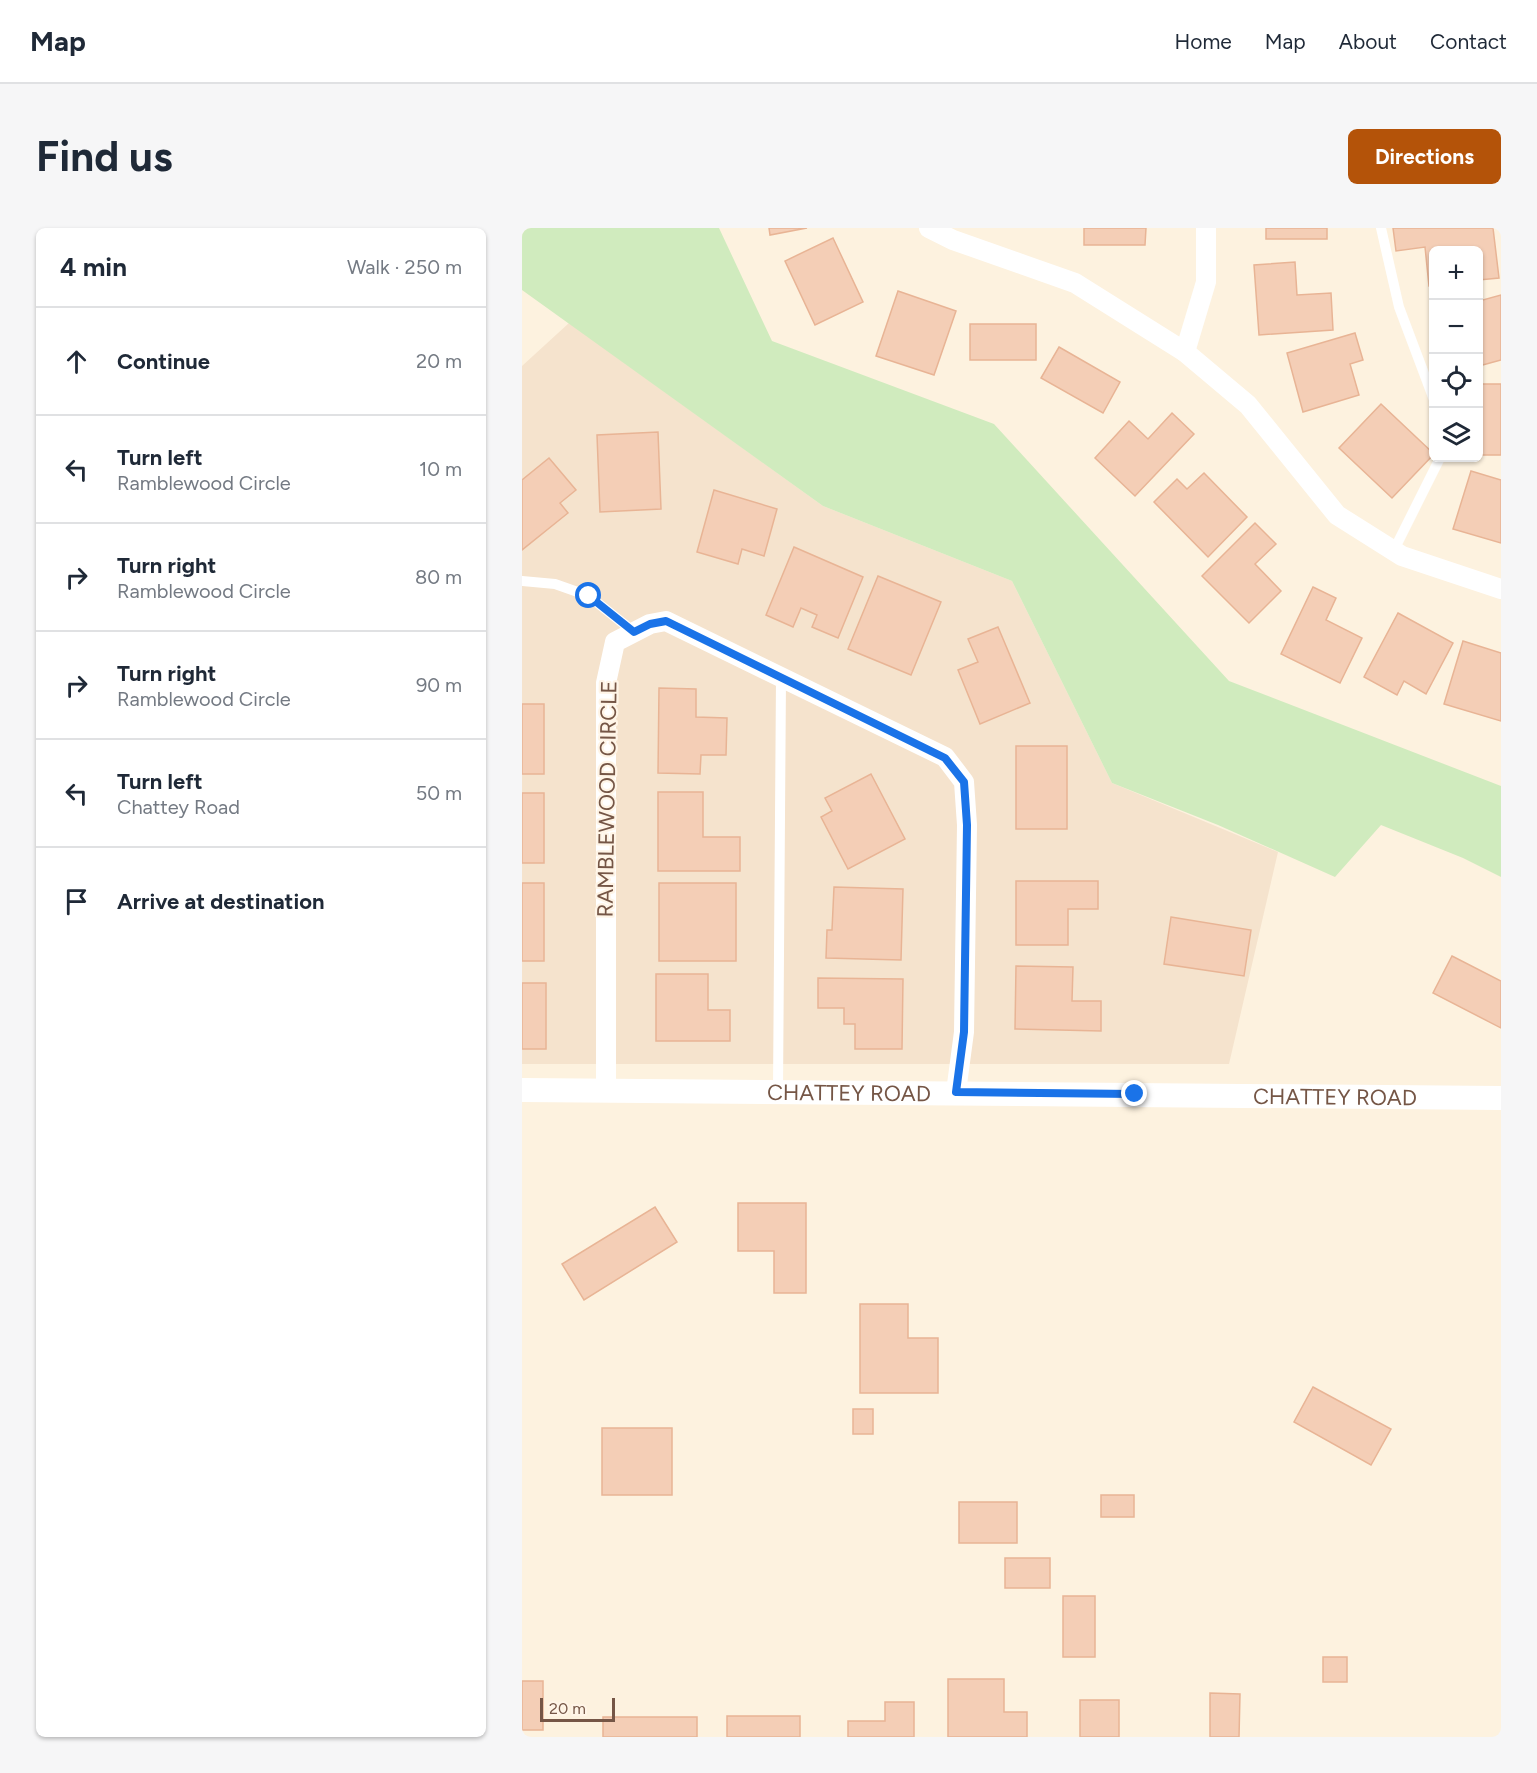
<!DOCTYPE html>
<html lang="en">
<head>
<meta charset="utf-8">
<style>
	:root { --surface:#fff; --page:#f6f6f7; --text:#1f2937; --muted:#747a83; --line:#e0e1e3; --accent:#b45309 }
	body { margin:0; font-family:Figtree,sans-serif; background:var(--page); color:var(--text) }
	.controls { position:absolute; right:18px; top:18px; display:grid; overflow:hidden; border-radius:9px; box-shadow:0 2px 4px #0004 }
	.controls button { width:54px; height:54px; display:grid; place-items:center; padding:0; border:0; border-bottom:2px solid var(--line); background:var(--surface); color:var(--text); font:30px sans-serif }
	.scale { position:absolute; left:18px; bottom:15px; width:75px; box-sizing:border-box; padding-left:6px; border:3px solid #755646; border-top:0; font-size:16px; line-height:21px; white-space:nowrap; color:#755646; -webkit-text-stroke:4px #fff5e7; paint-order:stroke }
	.stop { position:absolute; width:18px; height:18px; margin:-14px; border:4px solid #1a73e8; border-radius:50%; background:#fff }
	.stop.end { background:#1a73e8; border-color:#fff; box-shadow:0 2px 6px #0008 }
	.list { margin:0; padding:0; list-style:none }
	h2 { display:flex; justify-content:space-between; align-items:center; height:78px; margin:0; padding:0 24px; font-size:26px }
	h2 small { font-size:20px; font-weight:400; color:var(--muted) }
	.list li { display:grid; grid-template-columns:39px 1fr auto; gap:18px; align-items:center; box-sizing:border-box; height:108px; padding:0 24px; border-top:2px solid var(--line) }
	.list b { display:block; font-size:22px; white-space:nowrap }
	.list p { margin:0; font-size:20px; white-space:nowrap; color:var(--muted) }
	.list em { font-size:20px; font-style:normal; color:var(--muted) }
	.icon { flex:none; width:33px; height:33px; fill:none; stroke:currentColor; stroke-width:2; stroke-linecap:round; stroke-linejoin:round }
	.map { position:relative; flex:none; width:979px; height:1509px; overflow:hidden; border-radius:9px }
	header { display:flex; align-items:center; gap:36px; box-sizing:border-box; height:84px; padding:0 30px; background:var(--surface); border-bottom:2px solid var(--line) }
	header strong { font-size:28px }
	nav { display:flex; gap:33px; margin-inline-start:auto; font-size:21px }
	.intro { display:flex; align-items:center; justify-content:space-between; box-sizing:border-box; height:144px; padding:0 36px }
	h1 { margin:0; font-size:42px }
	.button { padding:15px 27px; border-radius:9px; background:var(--accent); color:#fff; font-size:21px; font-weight:700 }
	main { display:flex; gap:36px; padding:0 36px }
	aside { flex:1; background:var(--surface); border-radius:9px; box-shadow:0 2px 4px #0004 }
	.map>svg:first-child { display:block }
</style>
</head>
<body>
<header>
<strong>Map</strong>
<nav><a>Home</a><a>Map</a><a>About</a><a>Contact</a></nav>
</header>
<div class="intro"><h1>Find us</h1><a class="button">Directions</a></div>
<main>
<aside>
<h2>4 min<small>Walk · 250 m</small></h2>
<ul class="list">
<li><svg class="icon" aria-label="ahead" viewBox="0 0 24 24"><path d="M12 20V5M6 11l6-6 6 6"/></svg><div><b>Continue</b></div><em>20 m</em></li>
<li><svg class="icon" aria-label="left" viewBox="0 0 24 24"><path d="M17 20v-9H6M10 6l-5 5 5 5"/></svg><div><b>Turn left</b><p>Ramblewood Circle</p></div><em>10 m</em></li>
<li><svg class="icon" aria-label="right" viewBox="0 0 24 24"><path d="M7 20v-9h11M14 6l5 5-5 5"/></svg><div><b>Turn right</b><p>Ramblewood Circle</p></div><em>80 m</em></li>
<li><svg class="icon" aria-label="right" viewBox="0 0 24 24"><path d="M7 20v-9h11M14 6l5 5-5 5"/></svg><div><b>Turn right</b><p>Ramblewood Circle</p></div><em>90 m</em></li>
<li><svg class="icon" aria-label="left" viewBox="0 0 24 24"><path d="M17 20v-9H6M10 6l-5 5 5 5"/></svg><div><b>Turn left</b><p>Chattey Road</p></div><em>50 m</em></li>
<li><svg class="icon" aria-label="arrive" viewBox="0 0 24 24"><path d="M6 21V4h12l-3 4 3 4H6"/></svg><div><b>Arrive at destination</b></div></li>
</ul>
</aside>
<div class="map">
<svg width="979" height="1509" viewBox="0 0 979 1509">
	<rect width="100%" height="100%" fill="#fdf2df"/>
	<polygon fill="#f5e3cd" points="47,95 301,278 490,353 590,555 756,624 707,836 0,836 0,138"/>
	<polygon fill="#d0ebbe" points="0,0 197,0 250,113 472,196 707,453 979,558 979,649 941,630 859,597 813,649 696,597 590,555 490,353 301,278 0,62"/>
	<g fill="#f4ceb6" stroke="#e8b495" stroke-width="1.5">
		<polygon points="247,0 285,0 248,7"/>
		<polygon points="562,0 624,0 623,17 562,17"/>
		<rect x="744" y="0" width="61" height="11"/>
		<polygon points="871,0 971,0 977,50 957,52 957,22 912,22 912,58 907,58 903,19 874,23"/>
		<polygon points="311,10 341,74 293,97 263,33"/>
		<polygon points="773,34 775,67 809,65 811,102 737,107 732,37"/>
		<polygon points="376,63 434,83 412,147 354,128"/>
		<polygon points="979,67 979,132 957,138 957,73"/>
		<rect x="448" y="96" width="66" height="36"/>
		<polygon points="833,105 841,132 828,136 837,167 781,184 765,125"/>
		<polygon points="537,119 598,154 581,185 519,150"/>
		<rect x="957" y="156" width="22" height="71"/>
		<polygon points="859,176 912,226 870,270 817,220"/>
		<polygon points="650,185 672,206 613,268 573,230 607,193 626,211"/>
		<polygon points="136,204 139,281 78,284 75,207"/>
		<polygon points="27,230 54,262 38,275 46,285 0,322 0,252"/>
		<polygon points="949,243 979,252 979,315 931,301"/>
		<polygon points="682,245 725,289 686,329 632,274 655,251 665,261"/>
		<polygon points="192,262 255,281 242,328 220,321 216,336 175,324"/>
		<polygon points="733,295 754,316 733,336 759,363 727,395 680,348"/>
		<polygon points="272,319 341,349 316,410 290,399 295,387 279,380 271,399 244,387"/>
		<polygon points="356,348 419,374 389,447 326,421"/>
		<polygon points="791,359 814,370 804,392 840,410 818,455 759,426"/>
		<polygon points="876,385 931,415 904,466 882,453 875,467 842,449"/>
		<polygon points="476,399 508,475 458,496 436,442 456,434 446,411"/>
		<polygon points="941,413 979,425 979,493 922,476"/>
		<polygon points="137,460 174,461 174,489 205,490 204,527 179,527 178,546 136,545"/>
		<rect x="0" y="476" width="22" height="70"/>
		<rect x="494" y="518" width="51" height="83"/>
		<polygon points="349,546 383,611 326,641 299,589 310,583 303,570"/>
		<polygon points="136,564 181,564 181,609 218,609 218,643 136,643"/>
		<rect x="0" y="565" width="22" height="70"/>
		<polygon points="494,653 576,653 576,681 546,681 546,717 494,717"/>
		<rect x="0" y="655" width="22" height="78"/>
		<rect x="137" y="655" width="77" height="78"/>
		<polygon points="312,659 381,661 379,732 304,730 305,702 310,702"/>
		<polygon points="649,689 729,702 722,748 642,736"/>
		<polygon points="930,728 979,753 979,800 911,765"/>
		<polygon points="494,738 551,739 550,773 579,773 579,803 493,801"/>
		<polygon points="134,746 186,746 186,782 208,782 208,813 134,813"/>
		<polygon points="296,750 381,751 380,821 333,821 333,796 322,796 322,780 296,780"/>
		<rect x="0" y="755" width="24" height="66"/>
		<polygon points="216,975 284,975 284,1065 252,1065 252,1023 216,1023"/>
		<polygon points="133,979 155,1014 62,1072 40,1036"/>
		<polygon points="338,1076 386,1076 386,1110 416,1110 416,1165 338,1165"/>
		<polygon points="791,1159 869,1201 849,1237 772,1194"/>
		<rect x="331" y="1181" width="20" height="25"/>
		<rect x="80" y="1200" width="70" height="67"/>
		<rect x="579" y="1267" width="33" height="22"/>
		<rect x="437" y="1274" width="58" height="41"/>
		<rect x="483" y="1330" width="45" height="30"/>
		<rect x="541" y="1368" width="32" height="61"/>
		<rect x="801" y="1429" width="24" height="25"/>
		<polygon points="426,1451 482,1451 482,1484 505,1484 505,1509 426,1509"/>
		<rect x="0" y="1453" width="21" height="49"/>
		<polygon points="688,1465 718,1466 717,1509 688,1509"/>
		<rect x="558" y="1472" width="39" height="37"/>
		<polygon points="363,1474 392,1474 392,1509 326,1509 326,1493 363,1493"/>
		<rect x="205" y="1488" width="73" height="21"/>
		<rect x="81" y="1489" width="94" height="20"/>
	</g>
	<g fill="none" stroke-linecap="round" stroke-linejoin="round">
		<g stroke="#fff" stroke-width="10">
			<polyline points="859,0 877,79 912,172"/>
			<polyline points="872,322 918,230"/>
			<polyline points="0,353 33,356 67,368 112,404"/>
			<polyline points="256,863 259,450"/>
		</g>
		<g stroke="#fff" stroke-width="20">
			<polyline points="407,0 431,12 553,55 663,124 726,177 815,287 880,328 979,361"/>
			<polyline points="663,124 684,54 684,0"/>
			<polyline points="84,862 84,455 93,414 128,396 144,393 423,529 442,554 445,597 442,804 434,864"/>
		</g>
		<path stroke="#fff" stroke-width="24" id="s1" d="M0,862L979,870"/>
	</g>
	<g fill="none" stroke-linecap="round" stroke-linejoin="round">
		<polyline stroke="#1a73e8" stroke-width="8" points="67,368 112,404 128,396 144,393 423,530 442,554 445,597 442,804 434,864 613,866"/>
	</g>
	<g text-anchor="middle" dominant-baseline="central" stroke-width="4.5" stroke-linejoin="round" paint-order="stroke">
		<g font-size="22" fill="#755646" stroke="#fff5e7">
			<text transform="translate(85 571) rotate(-89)">RAMBLEWOOD CIRCLE</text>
			<text stroke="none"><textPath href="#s1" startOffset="327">CHATTEY ROAD</textPath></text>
			<text stroke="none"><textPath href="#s1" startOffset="813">CHATTEY ROAD</textPath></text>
		</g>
	</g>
</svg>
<div class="controls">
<button>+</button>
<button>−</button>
<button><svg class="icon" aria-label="locate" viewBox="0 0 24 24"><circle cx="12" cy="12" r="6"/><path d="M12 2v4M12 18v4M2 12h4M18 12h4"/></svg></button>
<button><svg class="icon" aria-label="layers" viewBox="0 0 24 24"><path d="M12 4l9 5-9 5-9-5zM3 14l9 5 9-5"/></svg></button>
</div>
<div class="scale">20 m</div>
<div class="stop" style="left:67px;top:368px"></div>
<div class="stop end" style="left:613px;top:866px"></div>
</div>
</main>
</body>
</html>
